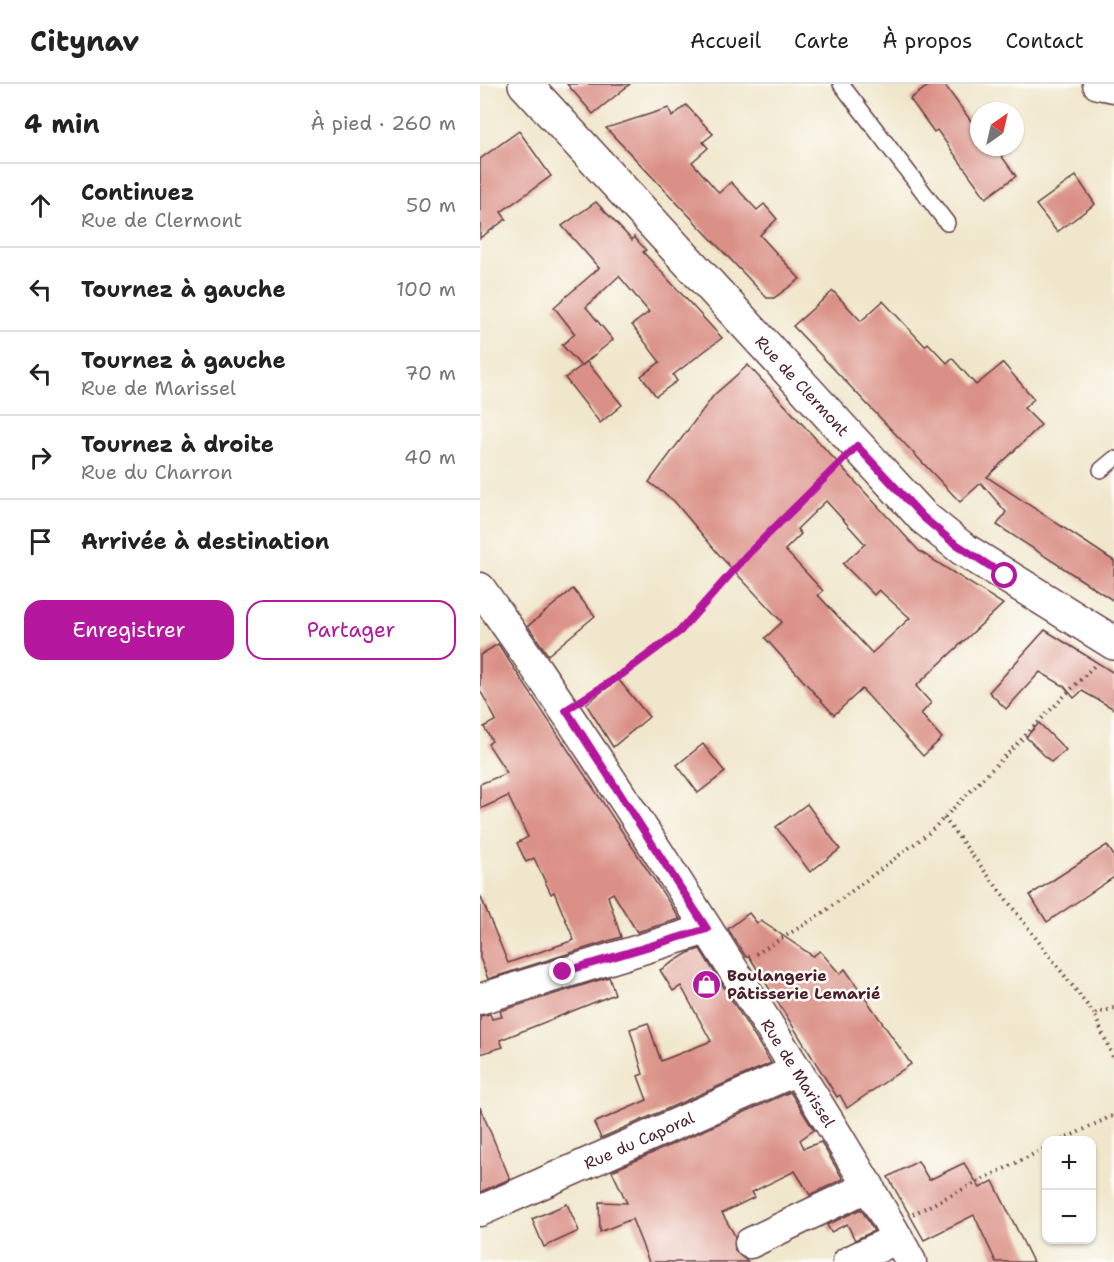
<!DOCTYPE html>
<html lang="fr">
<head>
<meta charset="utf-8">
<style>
	:root { --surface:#fff; --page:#f6f6f6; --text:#222; --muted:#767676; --line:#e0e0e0; --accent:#b5179e }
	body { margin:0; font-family:"Shantell Sans",sans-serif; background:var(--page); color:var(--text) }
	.controls { position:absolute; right:18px; bottom:18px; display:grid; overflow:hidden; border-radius:12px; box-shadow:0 2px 4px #0004 }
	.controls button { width:54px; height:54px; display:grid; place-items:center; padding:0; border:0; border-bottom:2px solid var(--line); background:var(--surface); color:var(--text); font:30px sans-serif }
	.compass { position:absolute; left:490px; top:18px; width:54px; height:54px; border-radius:50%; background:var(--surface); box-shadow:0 2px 4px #0004; rotate:34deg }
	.stop { position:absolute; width:18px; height:18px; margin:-14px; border:4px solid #b5179e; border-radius:50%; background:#fff }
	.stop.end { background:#b5179e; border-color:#fff; box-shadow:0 2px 6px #0008 }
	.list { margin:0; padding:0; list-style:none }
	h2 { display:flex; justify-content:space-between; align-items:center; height:78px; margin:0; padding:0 24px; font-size:26px }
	h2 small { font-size:20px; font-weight:400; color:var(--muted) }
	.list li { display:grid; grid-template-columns:39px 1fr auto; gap:18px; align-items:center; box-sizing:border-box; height:84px; padding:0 24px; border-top:2px solid var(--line) }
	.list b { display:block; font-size:22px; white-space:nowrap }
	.list p { margin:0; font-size:20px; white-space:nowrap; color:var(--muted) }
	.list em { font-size:20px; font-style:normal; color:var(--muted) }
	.actions { display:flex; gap:12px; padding:18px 24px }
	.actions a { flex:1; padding:14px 0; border:2px solid var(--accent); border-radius:18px; text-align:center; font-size:21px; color:var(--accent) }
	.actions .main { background:var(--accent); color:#fff }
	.icon { flex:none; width:33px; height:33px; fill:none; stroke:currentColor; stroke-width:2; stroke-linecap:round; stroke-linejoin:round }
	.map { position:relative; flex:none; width:634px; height:1178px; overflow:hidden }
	header { display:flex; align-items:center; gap:36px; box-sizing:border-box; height:84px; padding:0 30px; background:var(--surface); border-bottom:2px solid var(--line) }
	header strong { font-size:28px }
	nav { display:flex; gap:33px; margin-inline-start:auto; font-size:21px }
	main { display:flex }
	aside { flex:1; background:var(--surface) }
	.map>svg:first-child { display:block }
</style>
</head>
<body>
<header>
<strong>Citynav</strong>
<nav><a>Accueil</a><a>Carte</a><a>À propos</a><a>Contact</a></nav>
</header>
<main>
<aside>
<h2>4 min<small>À pied · 260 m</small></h2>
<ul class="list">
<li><svg class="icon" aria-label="ahead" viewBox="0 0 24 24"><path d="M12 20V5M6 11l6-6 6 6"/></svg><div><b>Continuez</b><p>Rue de Clermont</p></div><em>50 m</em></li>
<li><svg class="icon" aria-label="left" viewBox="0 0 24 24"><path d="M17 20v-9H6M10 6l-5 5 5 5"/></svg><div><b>Tournez à gauche</b></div><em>100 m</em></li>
<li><svg class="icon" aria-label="left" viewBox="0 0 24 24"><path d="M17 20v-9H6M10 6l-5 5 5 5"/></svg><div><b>Tournez à gauche</b><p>Rue de Marissel</p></div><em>70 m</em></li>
<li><svg class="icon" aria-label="right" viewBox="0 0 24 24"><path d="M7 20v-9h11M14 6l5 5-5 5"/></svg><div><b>Tournez à droite</b><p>Rue du Charron</p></div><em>40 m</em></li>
<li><svg class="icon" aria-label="arrive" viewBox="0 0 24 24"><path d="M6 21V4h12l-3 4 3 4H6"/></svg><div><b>Arrivée à destination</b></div></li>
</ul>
<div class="actions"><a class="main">Enregistrer</a><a>Partager</a></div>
</aside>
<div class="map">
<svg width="634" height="1178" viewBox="0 0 634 1178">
	<rect width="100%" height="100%" fill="#fdfcf7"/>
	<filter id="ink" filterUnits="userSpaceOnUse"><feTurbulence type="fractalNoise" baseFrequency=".0167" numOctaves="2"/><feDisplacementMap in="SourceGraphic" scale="12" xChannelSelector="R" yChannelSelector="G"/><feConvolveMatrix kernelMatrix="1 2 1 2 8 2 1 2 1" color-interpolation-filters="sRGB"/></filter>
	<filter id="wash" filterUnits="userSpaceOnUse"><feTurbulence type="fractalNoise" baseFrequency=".008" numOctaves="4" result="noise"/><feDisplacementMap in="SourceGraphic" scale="24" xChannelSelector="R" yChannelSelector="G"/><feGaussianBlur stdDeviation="1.35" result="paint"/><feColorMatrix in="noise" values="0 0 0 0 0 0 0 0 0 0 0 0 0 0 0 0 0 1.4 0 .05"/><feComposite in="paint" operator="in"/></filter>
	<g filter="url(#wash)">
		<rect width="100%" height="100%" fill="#f0e6cb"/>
		<g id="blocks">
			<g fill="#da9086" fill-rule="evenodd">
				<polygon points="87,0 150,0 113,30"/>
				<polygon points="451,0 464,0 499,48 499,63 515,63 536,92 506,114 457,46 454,48 430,15"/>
				<polygon points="206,21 233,50 223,58 228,64 212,78 239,109 251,98 277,126 284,120 297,135 280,151 320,195 294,214 287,214 126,44 189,24 192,33"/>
				<polygon points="39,47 71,92 21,128 26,135 0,154 0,75"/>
				<polygon points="596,92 615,120 577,148 556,121"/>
				<polygon points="116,118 152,156 154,153 166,166 163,168 242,254 193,291 197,297 176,312 161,292 180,278 152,241 169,228 139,192 106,223 133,256 101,282 82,261 95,250 74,223 119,184 82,142"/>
				<polygon points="353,207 381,237 403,217 445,262 448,259 467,279 472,274 496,301 523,279 554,315 544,324 561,341 507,393 634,477 634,517 517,441 526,428 501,399 480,418 313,242"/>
				<polygon points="107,278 142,321 120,339 85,294"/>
				<path d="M268,281L439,467L523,520L436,602L451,619L441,630L462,654L443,672L382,605L354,631L285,554L302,538L241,473L194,417L169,398L234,311ZM346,417L385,460L363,480L394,511L399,506L430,534L392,569L338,511L343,507L305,466L321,450L317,445Z"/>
				<polygon points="93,505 115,532 68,571 48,542"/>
				<polygon points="565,546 634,589 634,625 602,607 594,614 584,602 560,588 526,625 509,608"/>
				<polygon points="18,560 200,835 157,848 133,809 128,812 141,853 8,895 0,874 0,811 28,879 94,856 74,808 71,810 54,774 46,778 37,759 48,753 28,712 0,725 0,700 27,689 8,660 12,657 4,643 16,636 0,606 0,571"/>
				<polygon points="138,595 169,633 133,663 106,620"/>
				<polygon points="559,639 586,666 571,678 546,653"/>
				<polygon points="223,660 245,688 218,709 197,681"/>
				<polygon points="327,720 360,765 330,788 296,743"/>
				<polygon points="627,761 634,772 634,793 567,838 550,811"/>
				<polygon points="269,829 277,839 281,837 333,872 340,867 360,890 365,885 431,980 367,1024 360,1011 357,1013 269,872 266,873 248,845"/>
				<polygon points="220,865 291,979 121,1054 114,1039 167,1016 158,992 163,990 150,945 168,939 181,977 231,957 201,902 193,907 180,886 208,869"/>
				<polygon points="129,893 135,910 20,956 23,963 0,970 0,932 10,930 12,935 22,933 20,927"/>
				<polygon points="310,1008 334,1046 320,1056 324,1064 341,1058 363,1095 330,1111 315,1087 272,1108 275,1113 242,1129 255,1152 255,1167 268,1178 169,1178 152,1135 120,1148 119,1118 147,1119 132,1087"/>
				<polygon points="0,1023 30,1095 0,1108"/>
				<polygon points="438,1077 449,1096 484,1079 500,1104 513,1097 553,1178 516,1178 494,1131 444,1156 408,1093"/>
				<polygon points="87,1120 99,1147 64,1163 52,1135"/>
				<polygon points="381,1125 394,1147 375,1156 367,1140 351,1148 347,1141"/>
			</g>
		</g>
	</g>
	<g filter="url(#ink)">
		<use href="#blocks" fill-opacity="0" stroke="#633d43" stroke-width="1.5"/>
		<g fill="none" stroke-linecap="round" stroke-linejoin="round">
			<defs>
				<g id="service">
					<polyline points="361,0 467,139"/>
					<polyline points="621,386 634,375"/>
				</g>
				<g id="minor">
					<polyline points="618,0 634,3"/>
					<path id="s1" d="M0,504C89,629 172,757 254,887C315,983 376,1078 431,1178"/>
					<polyline points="0,915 227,845"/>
					<path id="s2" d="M0,1127L317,986"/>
					<polyline points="270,1159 389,1102"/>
					<polyline points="368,1178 418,1154"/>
				</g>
				<g id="secondary">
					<path id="s3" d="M45,0L443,433L483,465L634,559"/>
				</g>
			</defs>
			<use href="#service" stroke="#633d43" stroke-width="18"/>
			<use href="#minor" stroke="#633d43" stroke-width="33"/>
			<use href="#secondary" stroke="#633d43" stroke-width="36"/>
			<g stroke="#633d43" stroke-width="4" stroke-dasharray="1.5 4.5" stroke-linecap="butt">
				<polyline points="108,612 200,547 268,470 357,382"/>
				<polyline points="464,734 614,930"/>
				<polyline points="276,870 340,831 450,748 615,581"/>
				<polyline points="634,924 614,930 634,975"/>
				<polyline points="582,1056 634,1031"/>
				<polyline points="433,1130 566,1064"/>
			</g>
			<use href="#service" stroke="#fff" stroke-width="15"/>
			<use href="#minor" stroke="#fff" stroke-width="30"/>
			<use href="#secondary" stroke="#fff" stroke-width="33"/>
		</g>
	</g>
	<g fill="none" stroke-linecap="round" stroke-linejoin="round" filter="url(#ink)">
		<polyline stroke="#b5179e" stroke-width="8" points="83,888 227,845 86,626 141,591 200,547 268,470 377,362 443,433 470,456 525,492"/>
	</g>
	<defs>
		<symbol id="shop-disc" viewBox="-11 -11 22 22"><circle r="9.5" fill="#b5179e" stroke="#fdfcf7"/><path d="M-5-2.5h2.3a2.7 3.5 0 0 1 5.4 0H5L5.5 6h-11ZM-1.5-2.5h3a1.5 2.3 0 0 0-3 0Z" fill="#fff"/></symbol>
	</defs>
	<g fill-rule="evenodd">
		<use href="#shop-disc" x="210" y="884" width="33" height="33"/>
	</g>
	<g text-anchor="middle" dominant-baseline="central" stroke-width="5" stroke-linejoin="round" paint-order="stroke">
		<g font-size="16" fill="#4a1f2b" stroke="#fdfcf7">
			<text stroke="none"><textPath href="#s3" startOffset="410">Rue de Clermont</textPath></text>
			<text stroke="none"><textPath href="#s1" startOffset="580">Rue de Marissel</textPath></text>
			<text stroke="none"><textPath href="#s2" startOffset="174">Rue du Caporal</textPath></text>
		</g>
		<g font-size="16" font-weight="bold" fill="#4a1f2b" stroke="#fdfcf7" text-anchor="start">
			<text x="247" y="891">Boulangerie<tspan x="247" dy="18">Pâtisserie Lemarié</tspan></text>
		</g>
	</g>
</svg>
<div class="controls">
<button>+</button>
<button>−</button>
</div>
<svg class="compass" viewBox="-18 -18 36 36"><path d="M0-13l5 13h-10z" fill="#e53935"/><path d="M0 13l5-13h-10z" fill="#767676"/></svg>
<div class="stop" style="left:525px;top:492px"></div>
<div class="stop end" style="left:83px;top:888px"></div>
</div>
</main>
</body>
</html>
